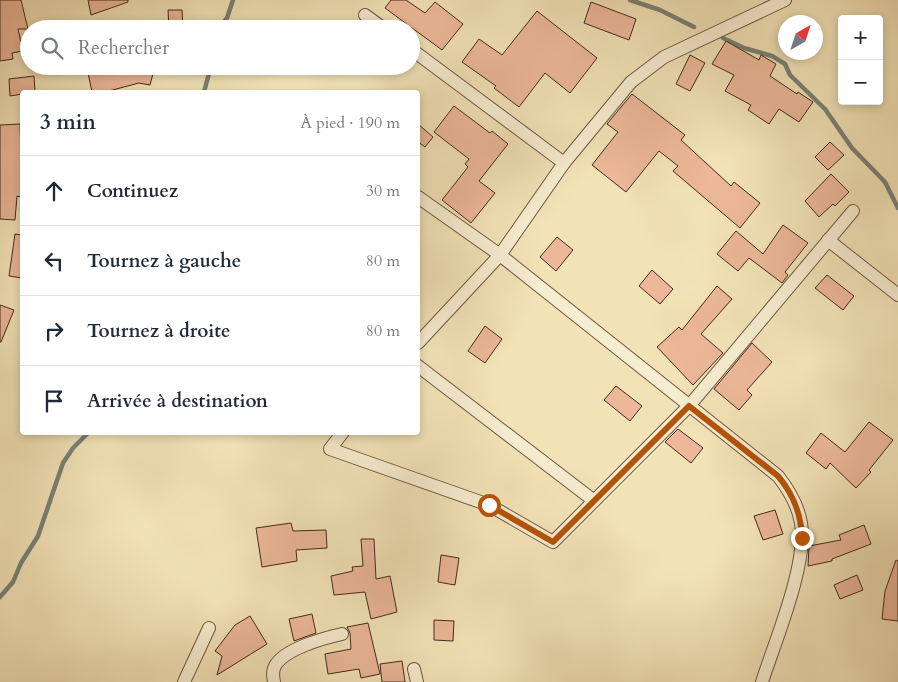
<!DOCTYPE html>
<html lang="fr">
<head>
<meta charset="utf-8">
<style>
	:root { --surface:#fff; --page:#f2f2f3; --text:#1f2937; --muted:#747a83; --line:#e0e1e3 }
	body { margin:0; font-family:Cardo,serif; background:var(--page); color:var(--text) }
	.controls { position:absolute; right:15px; top:15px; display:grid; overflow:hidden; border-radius:5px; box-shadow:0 2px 8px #0003 }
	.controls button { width:45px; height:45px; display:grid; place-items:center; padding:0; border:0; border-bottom:1px solid var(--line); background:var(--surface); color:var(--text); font:25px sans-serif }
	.compass { position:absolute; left:778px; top:15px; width:45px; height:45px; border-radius:50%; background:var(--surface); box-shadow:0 2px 8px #0003; rotate:39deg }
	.stop { position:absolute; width:15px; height:15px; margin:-11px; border:4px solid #b45309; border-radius:50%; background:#fff }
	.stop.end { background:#b45309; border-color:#fff; box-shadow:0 1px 5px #0008 }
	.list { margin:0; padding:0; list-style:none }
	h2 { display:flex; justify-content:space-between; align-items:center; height:65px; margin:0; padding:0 20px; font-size:21px }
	h2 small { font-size:16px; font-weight:400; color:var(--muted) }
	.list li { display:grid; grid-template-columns:32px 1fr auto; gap:15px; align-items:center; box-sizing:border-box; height:70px; padding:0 20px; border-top:1px solid var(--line) }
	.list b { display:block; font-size:19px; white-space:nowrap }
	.list em { font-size:16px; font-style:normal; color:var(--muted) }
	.icon { flex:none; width:28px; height:28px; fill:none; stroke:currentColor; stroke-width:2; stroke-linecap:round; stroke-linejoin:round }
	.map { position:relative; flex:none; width:898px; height:682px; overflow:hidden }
	.search { position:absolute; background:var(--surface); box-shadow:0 2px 8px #0003; left:20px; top:20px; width:400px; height:55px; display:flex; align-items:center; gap:12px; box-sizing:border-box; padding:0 18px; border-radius:28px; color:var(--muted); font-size:19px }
	.panel { position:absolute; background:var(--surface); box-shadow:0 2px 8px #0003; left:20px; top:90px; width:400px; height:345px; border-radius:5px }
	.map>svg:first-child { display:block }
</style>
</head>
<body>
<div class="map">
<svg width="898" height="682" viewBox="0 0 898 682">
	<rect width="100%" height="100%" fill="#f2e3b7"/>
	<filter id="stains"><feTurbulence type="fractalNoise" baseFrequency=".004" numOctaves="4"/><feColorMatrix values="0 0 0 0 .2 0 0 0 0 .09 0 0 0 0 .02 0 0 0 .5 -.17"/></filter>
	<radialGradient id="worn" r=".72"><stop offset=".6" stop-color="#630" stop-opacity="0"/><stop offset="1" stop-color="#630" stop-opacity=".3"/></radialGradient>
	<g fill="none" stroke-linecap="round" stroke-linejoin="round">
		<g stroke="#798177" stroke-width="4.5">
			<polyline points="630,0 660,10 694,27"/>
			<polyline points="218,29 227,18 233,0"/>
			<polyline points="723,38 744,48 772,56 785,64 790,75 825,109 852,148 885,182 898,208"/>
			<polyline points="204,92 211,66"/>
			<polyline points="0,597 13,582 21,563 38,536 63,463 73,448 89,432"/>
		</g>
	</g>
	<g fill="#ecb899" stroke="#45281d">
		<polygon points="0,0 21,0 28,29 18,29 23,51 12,53 13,59 0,61"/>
		<polygon points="88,0 128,0 128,2 91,15"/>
		<polygon points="391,0 406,0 425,13 435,2 463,24 442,50 385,8"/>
		<polygon points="591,2 636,19 629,40 584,23"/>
		<polygon points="168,10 182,10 183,29 169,29"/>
		<polygon points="537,11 597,58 570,93 545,73 519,107 494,88 496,86 462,62 479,39 502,55"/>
		<polygon points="726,41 759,60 761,55 776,64 770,76 797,94 798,92 813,102 799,122 779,109 769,124 748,110 751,105 725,91 734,75 712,64"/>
		<polygon points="690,55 705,63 690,91 676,84"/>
		<polygon points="115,66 155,66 150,85 139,83 105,92 92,92 88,73"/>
		<polygon points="34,76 35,92 10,96 9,79"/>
		<polygon points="632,94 685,135 681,140 731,186 734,182 760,203 740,228 673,171 678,166 659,151 626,192 592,165 618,132 607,124"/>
		<polygon points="454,106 490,133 492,131 508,144 479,181 495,193 471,223 442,200 468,167 465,164 469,159 434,132"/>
		<polygon points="20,124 22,187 20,197 17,196 15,220 0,219 0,125"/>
		<polygon points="418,124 433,137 425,147 418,142"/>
		<polygon points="830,142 844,155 828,170 815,157"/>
		<polygon points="831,174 849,192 835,206 833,204 819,217 805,201"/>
		<polygon points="783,225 808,243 785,272 788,275 782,283 749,258 738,271 717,254 736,231 763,254"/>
		<polygon points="15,234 22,235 22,278 9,276"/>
		<polygon points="557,237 573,250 556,271 540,257"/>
		<polygon points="652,270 673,289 660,304 639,286"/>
		<polygon points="827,275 854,296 843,310 815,288"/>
		<polygon points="717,286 732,299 701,334 723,353 693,385 657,347 679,327 682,330"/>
		<polygon points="0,305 14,310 1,342 0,342"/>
		<polygon points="485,326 502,339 485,363 468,351"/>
		<polygon points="752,343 772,362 747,390 752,395 739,410 714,389"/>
		<polygon points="616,386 642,406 630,421 604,400"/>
		<polygon points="869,422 893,440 869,470 871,472 856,488 830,463 826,469 806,453 821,433 845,452"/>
		<polygon points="678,429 703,448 691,463 665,442"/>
		<polygon points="775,510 783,534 763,540 754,516"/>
		<polygon points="291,523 293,531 326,530 327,548 296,550 297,561 262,567 256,528"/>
		<polygon points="864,525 871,544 832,559 832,561 808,566 809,546 841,540 839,535"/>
		<polygon points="361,539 374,539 376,579 390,576 397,612 371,619 365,592 334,595 331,576 353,571 352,567 363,566"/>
		<polygon points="441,555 459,558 455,585 438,582"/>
		<polygon points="896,560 898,561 898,621 882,619 885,591"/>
		<polygon points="857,575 863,590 840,599 834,585"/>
		<polygon points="312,614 316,633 294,641 289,619"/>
		<polygon points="250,616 267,644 217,675 222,656 215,651 235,625"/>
		<polygon points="434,620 454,621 453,641 434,640"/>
		<polygon points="368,623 380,674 361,678 359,669 328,674 325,654 351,649 350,633 347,627"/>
		<polygon points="402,661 405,682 382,682 380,664"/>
	</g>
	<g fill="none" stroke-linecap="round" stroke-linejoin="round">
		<defs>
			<g id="street">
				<polyline points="365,15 384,29"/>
				<polyline points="411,49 564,163"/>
				<path d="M418,197L500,255L778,476C789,490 798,505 801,523C808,564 775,641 762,682"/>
				<polyline points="828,240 898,295"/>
				<polyline points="418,343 500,255 564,163 631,82 664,57 785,0"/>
				<polyline points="418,366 593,500"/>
				<polyline points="343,432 330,449 489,505 553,542 689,406 853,211"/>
				<polyline points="414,669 417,682"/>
				<polyline points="184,682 209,628"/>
				<path d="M274,682C273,677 272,671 275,666C284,649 324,638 342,634"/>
			</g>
		</defs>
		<use href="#street" stroke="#705744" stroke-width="14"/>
		<use href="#street" stroke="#f7edd0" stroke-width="12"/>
	</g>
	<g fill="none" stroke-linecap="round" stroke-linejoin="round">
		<path stroke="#b45309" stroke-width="6" d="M489,505L553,542L689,406L778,476C794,495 801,514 802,538"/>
	</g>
	<rect width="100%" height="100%" filter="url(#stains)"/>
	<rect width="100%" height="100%" fill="url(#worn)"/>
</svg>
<div class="controls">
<button>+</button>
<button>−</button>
</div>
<svg class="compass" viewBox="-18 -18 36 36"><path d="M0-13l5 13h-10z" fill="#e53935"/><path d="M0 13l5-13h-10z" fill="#747a83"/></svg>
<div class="stop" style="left:489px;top:505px"></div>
<div class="stop end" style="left:802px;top:538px"></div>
<div class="search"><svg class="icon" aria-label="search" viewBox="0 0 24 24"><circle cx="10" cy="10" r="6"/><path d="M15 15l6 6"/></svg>Rechercher</div>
<section class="panel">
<h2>3 min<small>À pied · 190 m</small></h2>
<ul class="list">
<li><svg class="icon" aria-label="ahead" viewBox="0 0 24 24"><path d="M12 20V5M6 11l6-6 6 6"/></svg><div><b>Continuez</b></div><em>30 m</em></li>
<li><svg class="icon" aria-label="left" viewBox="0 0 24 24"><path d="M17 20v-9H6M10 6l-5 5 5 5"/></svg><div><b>Tournez à gauche</b></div><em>80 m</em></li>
<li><svg class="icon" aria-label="right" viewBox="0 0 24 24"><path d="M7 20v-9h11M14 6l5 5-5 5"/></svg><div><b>Tournez à droite</b></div><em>80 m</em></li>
<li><svg class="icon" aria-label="arrive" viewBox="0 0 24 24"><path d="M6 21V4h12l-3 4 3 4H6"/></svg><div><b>Arrivée à destination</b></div></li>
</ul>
</section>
</div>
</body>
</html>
